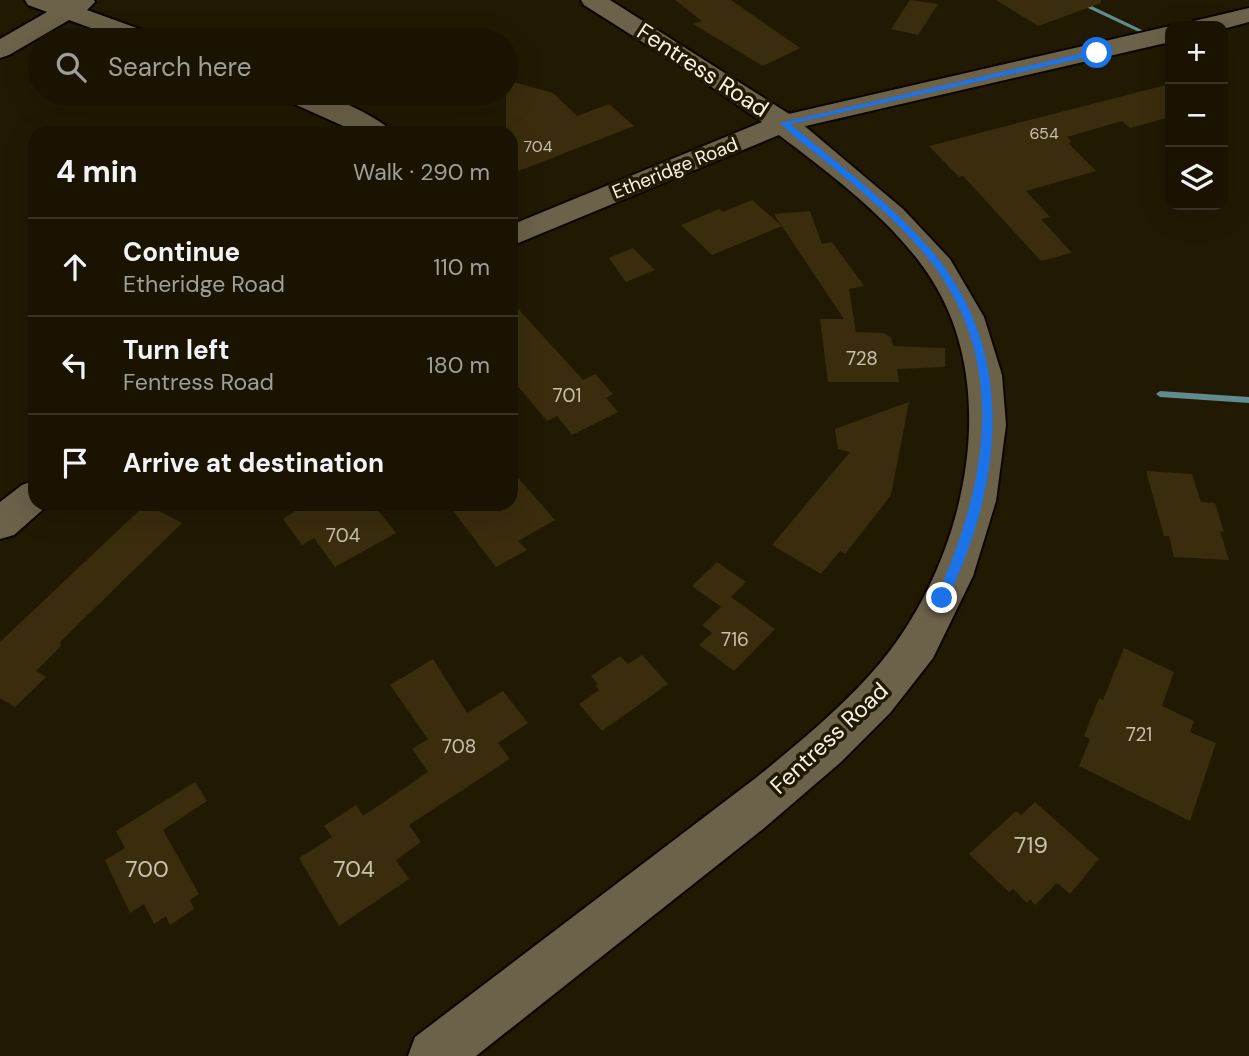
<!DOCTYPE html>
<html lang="en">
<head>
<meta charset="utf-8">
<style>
	:root { --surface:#1a1302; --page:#231c0c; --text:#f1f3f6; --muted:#9f9e99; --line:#383224 }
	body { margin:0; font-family:"DM Sans",sans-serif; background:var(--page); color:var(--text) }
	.controls { position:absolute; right:21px; top:21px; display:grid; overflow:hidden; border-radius:14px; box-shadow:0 7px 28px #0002 }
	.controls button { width:63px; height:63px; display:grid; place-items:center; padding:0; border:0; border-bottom:2px solid var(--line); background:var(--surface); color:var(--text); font:35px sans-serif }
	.stop { position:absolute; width:21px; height:21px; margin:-16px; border:5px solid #1a73e8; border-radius:50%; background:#fff }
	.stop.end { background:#1a73e8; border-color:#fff; box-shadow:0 2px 7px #0008 }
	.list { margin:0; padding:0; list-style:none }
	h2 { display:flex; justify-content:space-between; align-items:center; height:91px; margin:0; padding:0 28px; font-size:30px }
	h2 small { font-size:23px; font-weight:400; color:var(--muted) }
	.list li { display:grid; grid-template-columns:46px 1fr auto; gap:21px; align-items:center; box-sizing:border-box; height:98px; padding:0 28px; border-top:2px solid var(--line) }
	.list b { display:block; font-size:26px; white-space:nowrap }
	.list p { margin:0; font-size:23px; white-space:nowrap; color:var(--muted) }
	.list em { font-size:23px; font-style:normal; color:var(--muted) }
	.icon { flex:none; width:38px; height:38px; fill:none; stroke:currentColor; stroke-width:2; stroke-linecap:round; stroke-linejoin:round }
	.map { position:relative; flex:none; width:1249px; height:1056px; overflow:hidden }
	.search { position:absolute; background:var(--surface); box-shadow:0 7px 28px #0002; left:28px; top:28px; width:490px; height:77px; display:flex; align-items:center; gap:18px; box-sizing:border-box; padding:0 24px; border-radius:38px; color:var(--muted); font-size:26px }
	.panel { position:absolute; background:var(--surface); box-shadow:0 7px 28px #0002; left:28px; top:126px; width:490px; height:385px; border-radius:21px }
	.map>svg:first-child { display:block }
</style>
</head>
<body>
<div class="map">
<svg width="1249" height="1056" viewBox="0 0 1249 1056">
	<rect width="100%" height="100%" fill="#221903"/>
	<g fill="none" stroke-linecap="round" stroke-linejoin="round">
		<g fill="#5f8b91" fill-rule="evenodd">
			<polygon points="1071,0 1079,0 1144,31 1139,32"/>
			<polygon points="1160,391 1249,397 1249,403 1160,397 1156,394"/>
		</g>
	</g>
	<g fill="#3a2d0d">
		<polygon points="675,0 731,0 800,48 763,66 693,24 702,21"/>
		<polygon points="910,0 938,4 918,35 891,29"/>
		<polygon points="996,0 1101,0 1101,3 1038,26"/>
		<polygon points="506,80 553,93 577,116 609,104 634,126 511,174 511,133 506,133"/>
		<polygon points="1170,84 1170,117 1130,128 1122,121 1067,137 1072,142 1068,143 1096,171 1026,191 1050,217 1041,219 1072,253 1041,261 963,176 959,177 929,146"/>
		<polygon points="752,200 782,226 712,255 681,225 719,209 723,212"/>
		<polygon points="810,211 822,244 832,242 864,286 849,289 856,332 883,333 891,337 893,346 945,348 945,367 897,369 899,382 828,382 820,319 844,319 774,214"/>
		<polygon points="633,248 655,270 626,282 609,258"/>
		<polygon points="511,301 583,380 595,374 613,394 606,398 618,412 572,435 557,416 547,421 511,378"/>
		<polygon points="909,402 891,495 845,554 840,551 821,574 772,545 850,452 838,449 835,429"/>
		<polygon points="511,470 555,520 518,541 527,550 496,567 448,504 511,504"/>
		<polygon points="1146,471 1192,474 1201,502 1215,503 1224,532 1220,531 1229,560 1174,557 1169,536 1164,536"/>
		<polygon points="146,504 182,523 60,642 61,646 36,671 46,677 15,707 0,698 0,642"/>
		<polygon points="290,504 373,504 396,533 335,567 314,538 302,545 283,519 294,512"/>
		<polygon points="717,562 746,582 731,597 775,629 734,671 699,645 712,633 702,625 721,607 692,586"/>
		<polygon points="1124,648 1174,672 1162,706 1194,721 1190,732 1216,743 1190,821 1079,766 1090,739 1084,736 1099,698 1103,700"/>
		<polygon points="642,655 668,684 602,731 579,704 599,690 595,685 598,684 591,676 620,656 628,664"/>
		<polygon points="433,659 467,713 503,691 528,723 498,743 510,759 409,825 421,842 396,860 409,879 339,926 299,858 332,837 324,826 356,805 363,816 428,772 412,749 428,739 390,685"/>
		<polygon points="195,782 207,801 163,830 199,894 190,900 194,909 170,925 166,916 154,924 144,904 130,913 105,860 125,848 116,831"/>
		<polygon points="1035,802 1099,859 1070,894 1057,883 1035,905 1030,899 1027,903 1013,889 1009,892 969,854 1016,811 1021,815"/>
	</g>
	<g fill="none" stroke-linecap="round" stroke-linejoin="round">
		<defs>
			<g id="minor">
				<polygon points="25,0 94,0 95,2 87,10 156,35 160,40 124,40 69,20 9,55 0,58 0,39 47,12 28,5"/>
				<polygon points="1249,8 1249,22 1223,29 1223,26 1190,26 1194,21"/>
				<polygon points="1170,26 1170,42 784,131 774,129 770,123 774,117 784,115"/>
				<path d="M280,93C291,93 303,91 314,93C331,95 383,119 393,133H359L283,99Z"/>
			</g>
			<g id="tertiary">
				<path d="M581,0H610L794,117L903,209L950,259L984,317L1002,375L1006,425L996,501L973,576L933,658L890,713L841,762L763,829L476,1056H408L415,1037L757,777C801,741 845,705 881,662C963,563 1004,394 932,280C896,223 833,176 779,135L511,246V225L762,122L693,74L584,5Z"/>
				<polygon points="35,480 35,504 48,505 14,535 0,539 0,502 22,485"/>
			</g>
		</defs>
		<use href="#minor" stroke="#0c0500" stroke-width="4"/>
		<use href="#tertiary" stroke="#0c0500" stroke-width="4"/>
		<use href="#minor" fill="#6c6149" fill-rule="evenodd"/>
		<use href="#tertiary" fill="#6c6149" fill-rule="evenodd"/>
	</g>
	<path fill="#1a73e8" d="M1097,50L1100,54L790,124C835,161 883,197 922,240C1020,345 1004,481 946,602L942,603L936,598C990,479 1012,349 916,244C890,215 859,189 829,164C813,151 795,138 780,123Z"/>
	<g text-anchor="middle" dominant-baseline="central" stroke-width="7" stroke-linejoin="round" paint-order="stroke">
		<g font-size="16" fill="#c8c1ae">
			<text x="1044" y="133">654</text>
			<text x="538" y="146">704</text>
		</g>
		<g font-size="19" fill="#f8f2e4" stroke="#221903">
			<text transform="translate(675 168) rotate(-22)">Etheridge Road</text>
		</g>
		<g font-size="19" fill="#c8c1ae">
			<text x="862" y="358">728</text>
			<text x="567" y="395">701</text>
			<text x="343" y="535">704</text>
			<text x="735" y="639">716</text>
			<text x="1139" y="734">721</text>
			<text x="459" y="746">708</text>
		</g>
		<g font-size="23" fill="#f8f2e4" stroke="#221903">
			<text transform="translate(703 70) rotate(33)">Fentress Road</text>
			<text transform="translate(829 738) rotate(-43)">Fentress Road</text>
		</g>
		<g font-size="23" fill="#c8c1ae">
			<text x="1031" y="845">719</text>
			<text x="147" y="869">700</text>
			<text x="354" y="869">704</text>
		</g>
	</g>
</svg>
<div class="controls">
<button>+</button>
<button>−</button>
<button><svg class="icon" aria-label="layers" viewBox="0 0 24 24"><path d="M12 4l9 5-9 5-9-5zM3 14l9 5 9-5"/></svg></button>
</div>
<div class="stop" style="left:1097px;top:53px"></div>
<div class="stop end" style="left:942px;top:598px"></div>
<div class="search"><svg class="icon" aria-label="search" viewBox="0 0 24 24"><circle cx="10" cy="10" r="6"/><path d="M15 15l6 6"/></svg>Search here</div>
<section class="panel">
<h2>4 min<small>Walk · 290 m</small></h2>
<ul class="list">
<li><svg class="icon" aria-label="ahead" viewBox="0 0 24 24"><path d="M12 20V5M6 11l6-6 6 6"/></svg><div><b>Continue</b><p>Etheridge Road</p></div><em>110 m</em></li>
<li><svg class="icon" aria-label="left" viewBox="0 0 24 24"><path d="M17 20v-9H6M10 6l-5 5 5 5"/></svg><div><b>Turn left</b><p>Fentress Road</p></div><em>180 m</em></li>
<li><svg class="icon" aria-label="arrive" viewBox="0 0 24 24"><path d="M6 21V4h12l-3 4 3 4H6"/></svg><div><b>Arrive at destination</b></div></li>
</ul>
</section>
</div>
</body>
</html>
